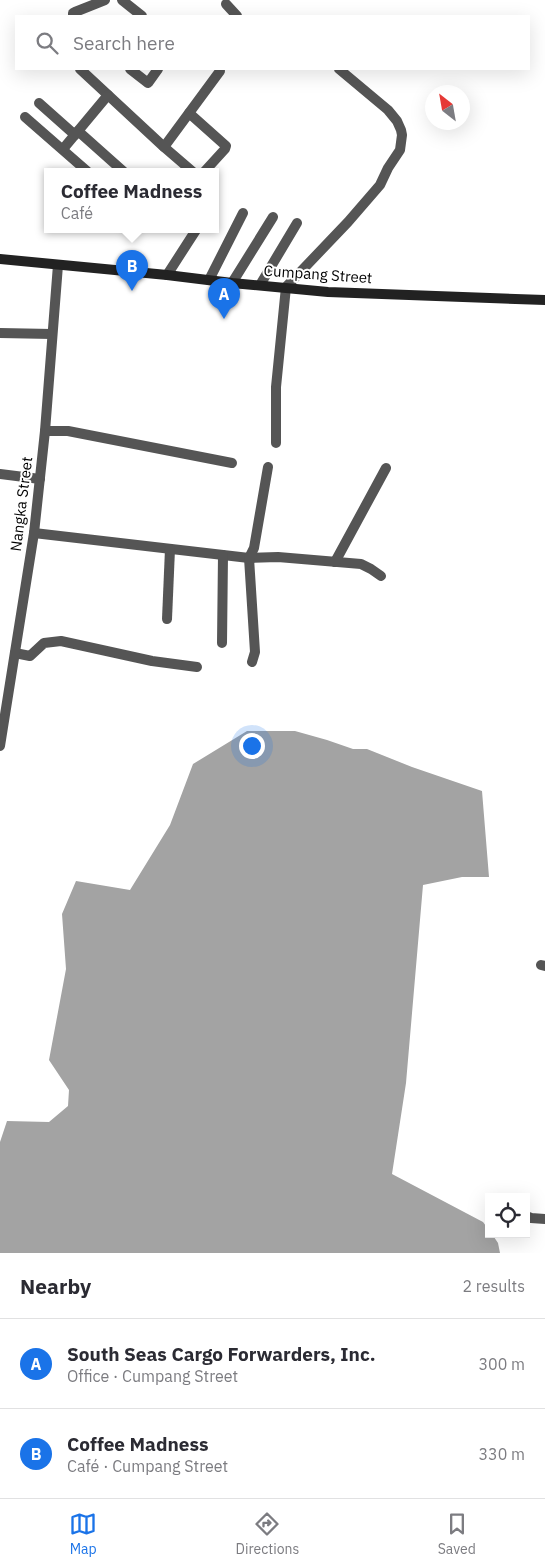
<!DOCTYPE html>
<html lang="en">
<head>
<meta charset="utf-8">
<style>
	:root { --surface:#fff; --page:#f7f7f7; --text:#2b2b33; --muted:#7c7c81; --line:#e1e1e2; --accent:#1a73e8 }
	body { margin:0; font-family:"IBM Plex Sans",sans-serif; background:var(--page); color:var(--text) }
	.controls { position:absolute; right:15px; bottom:15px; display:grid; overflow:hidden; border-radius:0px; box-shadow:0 5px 20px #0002 }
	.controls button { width:45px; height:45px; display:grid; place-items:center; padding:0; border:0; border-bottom:1px solid var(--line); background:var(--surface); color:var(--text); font:25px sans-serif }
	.compass { position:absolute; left:425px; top:85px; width:45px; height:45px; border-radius:50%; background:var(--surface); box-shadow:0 5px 20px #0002; rotate:329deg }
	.you { position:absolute; left:251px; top:745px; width:18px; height:18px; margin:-12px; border:4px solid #fff; border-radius:50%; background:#1a73e8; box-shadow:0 0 0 8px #1a73e833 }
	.badge { display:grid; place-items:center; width:32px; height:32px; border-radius:50%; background:var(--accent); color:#fff; font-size:16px; font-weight:700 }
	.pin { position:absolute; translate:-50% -41px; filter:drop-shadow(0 1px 2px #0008) }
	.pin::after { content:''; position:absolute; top:26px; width:18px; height:15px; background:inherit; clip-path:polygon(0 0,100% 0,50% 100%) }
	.popup { position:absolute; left:44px; top:168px; width:175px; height:65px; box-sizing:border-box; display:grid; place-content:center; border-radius:0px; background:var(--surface); filter:drop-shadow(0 1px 4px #0005); font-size:16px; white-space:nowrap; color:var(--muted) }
	.popup b { font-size:19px; color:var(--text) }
	.popup::after { content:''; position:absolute; left:50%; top:100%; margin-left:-10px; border:10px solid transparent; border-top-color:var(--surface) }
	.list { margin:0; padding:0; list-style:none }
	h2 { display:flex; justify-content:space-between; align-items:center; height:65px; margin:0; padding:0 20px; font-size:21px }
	h2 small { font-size:16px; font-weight:400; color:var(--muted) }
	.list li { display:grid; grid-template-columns:32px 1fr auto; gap:15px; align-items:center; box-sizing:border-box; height:90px; padding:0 20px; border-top:1px solid var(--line) }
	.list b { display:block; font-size:19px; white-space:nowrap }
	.list p { margin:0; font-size:16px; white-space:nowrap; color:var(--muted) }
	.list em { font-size:16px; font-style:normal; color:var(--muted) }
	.icon { flex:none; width:28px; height:28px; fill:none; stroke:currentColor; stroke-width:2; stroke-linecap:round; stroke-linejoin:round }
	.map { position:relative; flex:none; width:545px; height:1253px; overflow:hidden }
	.search { position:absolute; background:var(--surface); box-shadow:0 5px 20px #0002; left:15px; right:15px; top:15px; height:55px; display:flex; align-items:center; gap:12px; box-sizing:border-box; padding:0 18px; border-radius:0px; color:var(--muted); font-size:19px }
	.sheet { height:245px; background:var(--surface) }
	nav { display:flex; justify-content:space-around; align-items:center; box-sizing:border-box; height:70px; border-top:1px solid var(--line); background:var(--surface); font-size:14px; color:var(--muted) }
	nav a { display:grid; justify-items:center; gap:2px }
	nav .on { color:var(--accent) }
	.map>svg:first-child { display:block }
</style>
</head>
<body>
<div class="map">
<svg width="545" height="1253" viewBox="0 0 545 1253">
	<rect width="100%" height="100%" fill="#fff"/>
	<polygon fill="#a3a3a3" points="247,731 295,731 327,740 353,749 367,749 412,767 482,791 489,877 462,877 423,885 406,1083 392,1174 483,1222 489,1230 489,1234 492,1234 498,1243 500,1253 0,1253 0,1142 7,1121 49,1122 68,1106 69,1090 49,1060 66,969 62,914 76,881 130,890 170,825 193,764"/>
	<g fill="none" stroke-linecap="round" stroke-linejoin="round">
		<g stroke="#555" stroke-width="10">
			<polyline points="122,0 142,16"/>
			<polyline points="226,4 237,16"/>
			<polyline points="73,16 73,13 75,12 105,0"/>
			<polyline points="80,69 164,147 193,172"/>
			<polyline points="130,69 148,83 158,69"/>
			<polyline points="39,103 75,135"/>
			<polyline points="189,113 226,146 225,149 204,172"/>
			<polyline points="25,117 88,172"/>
			<polyline points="78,131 124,172"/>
			<polyline points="164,147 220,71"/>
			<polyline points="63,149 108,95"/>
			<polyline points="167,275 196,230"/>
			<polyline points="209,280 243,213"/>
			<polyline points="232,283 273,217"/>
			<polyline points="260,285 297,223"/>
			<polyline points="0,333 52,334"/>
			<polyline points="45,431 68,431 232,463"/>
			<polyline points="276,443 276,387 286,287 348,222 380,185 388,168 400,150 402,135 401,130 397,121 388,110 339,69"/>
			<polyline points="0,474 40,479"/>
			<polyline points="34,533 249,558 278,557 361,564 371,569 381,576"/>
			<polyline points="335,562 386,468"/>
			<polyline points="167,619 170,549"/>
			<polyline points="222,643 223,555"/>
			<polyline points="15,653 30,656 44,643 61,641 152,661 197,667"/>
			<polyline points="252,662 255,652 249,558 254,548 268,467"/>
			<polyline points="0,746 34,533 45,431 58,265"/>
			<polyline points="541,965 545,966"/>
			<polyline points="526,1216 531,1218 545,1219"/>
		</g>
		<polyline stroke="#222" stroke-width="10" points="0,259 167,275 232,283 328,292 545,300"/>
	</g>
	<g text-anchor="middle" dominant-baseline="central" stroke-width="4" stroke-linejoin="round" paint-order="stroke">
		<g font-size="15" fill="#000" stroke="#fff">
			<text transform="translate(318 274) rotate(4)">Cumpang Street</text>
			<text transform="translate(21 504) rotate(-83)">Nangka Street</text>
		</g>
	</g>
</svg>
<div class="controls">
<button><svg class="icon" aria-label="locate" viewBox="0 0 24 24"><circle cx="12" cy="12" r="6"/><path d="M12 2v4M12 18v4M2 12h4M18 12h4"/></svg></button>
</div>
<svg class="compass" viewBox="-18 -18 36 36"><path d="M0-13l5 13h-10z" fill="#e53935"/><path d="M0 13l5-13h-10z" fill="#7c7c81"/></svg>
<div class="you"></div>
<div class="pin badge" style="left:224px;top:319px">A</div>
<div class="pin badge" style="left:132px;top:291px">B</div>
<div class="popup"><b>Coffee Madness</b>Café</div>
<div class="search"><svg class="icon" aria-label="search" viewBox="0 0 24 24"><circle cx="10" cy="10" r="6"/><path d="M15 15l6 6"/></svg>Search here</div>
</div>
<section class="sheet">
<h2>Nearby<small>2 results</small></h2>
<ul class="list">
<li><span class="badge">A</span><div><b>South Seas Cargo Forwarders, Inc.</b><p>Office · Cumpang Street</p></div><em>300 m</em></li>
<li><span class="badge">B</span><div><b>Coffee Madness</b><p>Café · Cumpang Street</p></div><em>330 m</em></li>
</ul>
</section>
<nav>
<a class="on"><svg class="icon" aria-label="map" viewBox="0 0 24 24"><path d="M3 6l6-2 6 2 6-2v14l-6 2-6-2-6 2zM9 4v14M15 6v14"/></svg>Map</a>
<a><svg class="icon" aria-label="directions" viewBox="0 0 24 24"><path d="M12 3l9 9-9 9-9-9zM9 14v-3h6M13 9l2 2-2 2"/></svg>Directions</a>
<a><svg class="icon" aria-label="saved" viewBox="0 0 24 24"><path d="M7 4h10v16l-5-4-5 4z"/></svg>Saved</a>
</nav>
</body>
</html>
